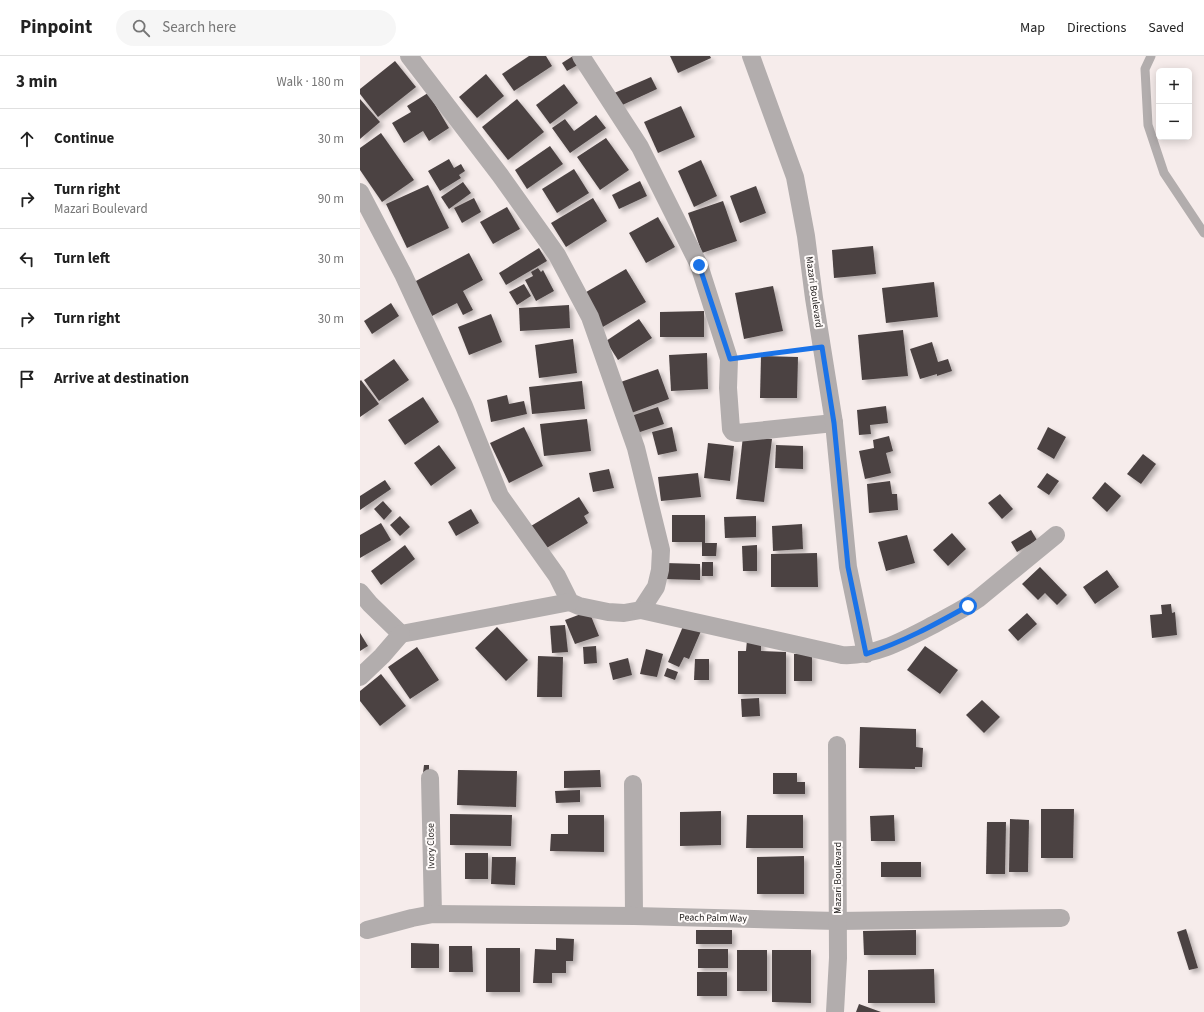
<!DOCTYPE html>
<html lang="en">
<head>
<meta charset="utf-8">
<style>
	:root { --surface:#fff; --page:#f6f6f6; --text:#222; --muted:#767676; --line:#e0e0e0 }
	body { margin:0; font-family:"Source Sans 3",sans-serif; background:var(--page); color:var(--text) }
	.controls { position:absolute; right:12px; top:12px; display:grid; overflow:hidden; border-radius:6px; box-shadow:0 2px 10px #0003 }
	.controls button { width:36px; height:36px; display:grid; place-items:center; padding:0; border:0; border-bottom:1px solid var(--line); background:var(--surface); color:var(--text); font:20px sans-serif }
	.stop { position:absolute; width:12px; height:12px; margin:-9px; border:3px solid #1a73e8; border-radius:50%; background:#fff }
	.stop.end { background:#1a73e8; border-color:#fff; box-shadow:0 1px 4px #0008 }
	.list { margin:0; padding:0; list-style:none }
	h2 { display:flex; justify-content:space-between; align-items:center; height:52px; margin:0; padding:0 16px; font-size:17px }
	h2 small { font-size:13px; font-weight:400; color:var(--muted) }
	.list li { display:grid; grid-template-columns:26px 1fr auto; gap:12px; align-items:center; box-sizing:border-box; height:60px; padding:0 16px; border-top:1px solid var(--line) }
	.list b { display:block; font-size:15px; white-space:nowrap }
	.list p { margin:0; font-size:13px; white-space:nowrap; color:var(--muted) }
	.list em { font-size:13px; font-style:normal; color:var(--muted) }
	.icon { flex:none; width:22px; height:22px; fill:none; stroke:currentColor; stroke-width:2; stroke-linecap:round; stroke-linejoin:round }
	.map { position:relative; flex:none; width:844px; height:956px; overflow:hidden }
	header { display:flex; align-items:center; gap:24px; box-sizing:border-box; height:56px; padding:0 20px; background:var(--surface); border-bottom:1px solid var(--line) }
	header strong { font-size:19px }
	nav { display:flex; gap:22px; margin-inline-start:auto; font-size:14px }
	.search { width:280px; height:36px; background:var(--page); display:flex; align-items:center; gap:10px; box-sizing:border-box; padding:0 14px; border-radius:22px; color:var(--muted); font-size:15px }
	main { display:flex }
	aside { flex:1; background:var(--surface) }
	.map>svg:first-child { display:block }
</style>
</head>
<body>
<header>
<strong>Pinpoint</strong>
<div class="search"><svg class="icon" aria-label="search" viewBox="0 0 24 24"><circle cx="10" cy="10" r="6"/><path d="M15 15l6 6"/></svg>Search here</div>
<nav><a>Map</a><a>Directions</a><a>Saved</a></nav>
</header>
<main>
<aside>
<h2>3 min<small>Walk · 180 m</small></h2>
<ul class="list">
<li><svg class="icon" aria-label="ahead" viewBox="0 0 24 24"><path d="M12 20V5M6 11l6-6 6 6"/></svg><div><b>Continue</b></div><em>30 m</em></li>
<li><svg class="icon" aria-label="right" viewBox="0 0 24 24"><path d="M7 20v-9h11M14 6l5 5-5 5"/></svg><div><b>Turn right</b><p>Mazari Boulevard</p></div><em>90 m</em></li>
<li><svg class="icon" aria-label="left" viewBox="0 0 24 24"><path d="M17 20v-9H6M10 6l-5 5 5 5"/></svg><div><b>Turn left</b></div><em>30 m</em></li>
<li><svg class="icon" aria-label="right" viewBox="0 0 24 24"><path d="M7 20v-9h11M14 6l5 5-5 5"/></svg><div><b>Turn right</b></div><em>30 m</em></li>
<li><svg class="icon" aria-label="arrive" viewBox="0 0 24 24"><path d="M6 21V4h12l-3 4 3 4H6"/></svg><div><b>Arrive at destination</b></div></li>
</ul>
</aside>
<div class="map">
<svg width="844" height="956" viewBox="0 0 844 956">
	<defs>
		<filter id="shadow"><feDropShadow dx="3.5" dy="3.5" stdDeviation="2" flood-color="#0004"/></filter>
	</defs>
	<rect width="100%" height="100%" fill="#f6eceb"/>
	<g fill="#4b4242" filter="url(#shadow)">
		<polygon points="169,0 186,0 192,10 154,35 142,18"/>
		<polygon points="213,0 223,6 207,15 202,7"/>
		<polygon points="310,0 350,0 351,2 318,17"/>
		<polygon points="35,5 56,31 18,61 0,38 0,33"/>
		<polygon points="126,18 144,40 117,62 99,41"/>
		<polygon points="291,21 297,33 258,51 252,38"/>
		<polygon points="204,28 218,47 190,68 176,49"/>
		<polygon points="68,37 89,72 69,85 63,75 44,87 32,67 51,56 47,50"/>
		<polygon points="0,43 20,66 0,83"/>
		<polygon points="157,43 184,76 148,104 122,71"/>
		<polygon points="321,50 335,81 298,97 284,66"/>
		<polygon points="236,59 246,72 210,97 192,72 205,63 214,75"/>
		<polygon points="21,77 54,124 22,146 0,114 0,92"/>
		<polygon points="246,82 269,114 240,134 217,101"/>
		<polygon points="190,90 203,108 167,133 155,114"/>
		<polygon points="89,103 94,112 101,108 105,115 99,119 101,122 80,135 68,115"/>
		<polygon points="341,104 357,140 334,151 318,115"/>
		<polygon points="214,113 229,137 197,157 182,133"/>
		<polygon points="280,125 287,140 259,153 252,139"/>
		<polygon points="103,126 111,137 89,153 81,141"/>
		<polygon points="68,129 89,172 47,192 26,148"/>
		<polygon points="396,130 406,157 380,167 370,140"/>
		<polygon points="114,142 121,156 102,167 94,152"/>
		<polygon points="233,142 247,165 206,191 191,167"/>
		<polygon points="363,145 377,185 342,197 328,157"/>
		<polygon points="147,151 160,173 133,188 120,166"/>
		<polygon points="298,161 315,191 286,207 269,177"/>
		<polygon points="513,190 516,218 474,222 472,194"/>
		<polygon points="179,192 187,205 146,229 139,217"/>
		<polygon points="109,197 123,224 103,235 113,254 103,259 97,247 72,260 54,226"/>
		<polygon points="178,212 181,216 183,214 194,235 176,245 165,224 173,220 171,216"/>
		<polygon points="266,213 286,246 241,272 221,239"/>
		<polygon points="574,226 578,261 526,267 522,232"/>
		<polygon points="164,228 171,240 157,249 149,236"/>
		<polygon points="413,230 423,275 384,283 375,237"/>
		<polygon points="31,247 39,260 12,278 4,265"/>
		<polygon points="209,249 210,272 160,275 159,252"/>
		<polygon points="344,255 344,281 300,281 300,256"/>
		<polygon points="131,258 142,286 109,299 98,271"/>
		<polygon points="279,263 292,282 258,304 246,285"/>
		<polygon points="543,274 548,320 502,324 498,279"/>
		<polygon points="213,283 217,317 179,322 175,289"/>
		<polygon points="572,286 578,306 588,303 592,315 577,320 577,318 560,323 550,293"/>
		<polygon points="347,297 348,333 311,335 309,299"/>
		<polygon points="401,300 438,301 437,342 400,342"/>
		<polygon points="34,303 49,324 19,345 4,324"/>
		<polygon points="298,313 309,343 266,359 255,328"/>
		<polygon points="1,324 19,348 0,361 0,325"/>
		<polygon points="222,325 225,353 172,358 169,331"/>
		<polygon points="147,339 149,348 164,345 167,358 131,366 127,344"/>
		<polygon points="63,341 79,366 45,389 28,364"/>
		<polygon points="526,350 528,367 510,369 511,378 499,379 497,354"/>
		<polygon points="298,351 304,368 271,379 265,362"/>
		<polygon points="227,363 231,395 184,400 180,368"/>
		<polygon points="164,371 183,410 149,427 130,387"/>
		<polygon points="312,371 317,395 298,399 292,376"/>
		<polygon points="688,371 706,381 694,403 677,393"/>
		<polygon points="383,380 412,383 404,446 376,443"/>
		<polygon points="529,380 533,395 526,397 531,417 505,423 499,395 514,392 513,384"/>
		<polygon points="348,387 374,390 370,425 344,422"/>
		<polygon points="79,389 96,412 71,430 54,407"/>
		<polygon points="416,389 443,390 443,413 415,412"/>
		<polygon points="783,398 796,408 781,428 767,418"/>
		<polygon points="249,413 254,432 233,436 229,417"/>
		<polygon points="338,417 341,441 301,445 298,421"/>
		<polygon points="687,417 699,425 689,439 677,431"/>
		<polygon points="25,424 31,433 0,454 0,440"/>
		<polygon points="530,425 532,438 537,438 538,454 509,457 507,428"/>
		<polygon points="745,426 761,440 747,456 732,442"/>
		<polygon points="640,438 653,453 642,463 628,447"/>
		<polygon points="219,441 229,457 224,460 228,467 185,493 171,470"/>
		<polygon points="23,445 32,455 24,464 14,453"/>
		<polygon points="111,453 119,467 96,480 88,466"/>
		<polygon points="312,459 345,459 345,487 357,487 356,500 342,500 342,486 312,486"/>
		<polygon points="40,460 50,471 40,480 30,469"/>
		<polygon points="396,460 396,481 365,482 364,461"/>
		<polygon points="21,467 31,484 0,502 0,479"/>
		<polygon points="442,468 443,493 413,495 412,470"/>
		<polygon points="671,474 677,484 657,496 651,486"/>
		<polygon points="592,477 606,493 588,510 573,494"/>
		<polygon points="547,479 555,507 526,515 518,486"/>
		<polygon points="45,489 55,503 21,529 11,515"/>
		<polygon points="397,489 397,515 383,515 382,490"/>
		<polygon points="457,497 458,531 411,531 411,498"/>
		<rect x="342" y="506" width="11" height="14"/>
		<polygon points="305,507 340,508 340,524 304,523"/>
		<polygon points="680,511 707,539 697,549 685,537 678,544 662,528"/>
		<polygon points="747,514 759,531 735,548 723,531"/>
		<polygon points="811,548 812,557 815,556 817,579 792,582 790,559 802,558 801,549"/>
		<polygon points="229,555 239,580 215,588 205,564"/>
		<polygon points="667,557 677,568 658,585 648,574"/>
		<polygon points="324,568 341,575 329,603 324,601 319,611 308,606"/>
		<polygon points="205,569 208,596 192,597 190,570"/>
		<polygon points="137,571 168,604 146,625 115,592"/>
		<polygon points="0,577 8,590 0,595"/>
		<polygon points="387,584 401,584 401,595 426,596 426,638 378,638 378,595 386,595"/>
		<polygon points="236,590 237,607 224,608 223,591"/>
		<polygon points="565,590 598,614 580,638 547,614"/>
		<polygon points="57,591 79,624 50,643 28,611"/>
		<polygon points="286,593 303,598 297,621 280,618"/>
		<rect x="434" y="598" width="18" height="27"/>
		<polygon points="178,600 203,601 202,641 177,641"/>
		<polygon points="268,602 272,619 253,624 249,607"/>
		<polygon points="335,603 349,603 349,624 334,624"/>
		<polygon points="307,612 318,616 315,624 304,620"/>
		<polygon points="21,618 46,650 20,670 0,645 0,635"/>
		<polygon points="399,642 400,660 382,661 381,643"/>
		<polygon points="622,644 640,661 624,677 606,659"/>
		<polygon points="500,671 556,673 556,691 563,692 562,711 555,711 555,713 499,712"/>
		<polygon points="64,709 69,709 69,717 63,717"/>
		<polygon points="98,714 157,715 156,751 97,749"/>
		<polygon points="240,714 241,731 204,732 204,715"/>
		<polygon points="413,717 437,717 437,726 445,726 445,738 413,738"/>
		<polygon points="220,734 220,746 196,747 195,735"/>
		<polygon points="681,753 714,753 713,802 681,802"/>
		<polygon points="361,755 361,789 320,790 320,756"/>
		<polygon points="90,758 152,759 151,790 90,789"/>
		<polygon points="208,759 244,759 244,796 190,795 191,778 208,778"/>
		<polygon points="387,759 443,759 443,792 386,792"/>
		<polygon points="534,759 535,785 511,785 510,760"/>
		<polygon points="650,763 669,764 668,816 649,816"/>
		<polygon points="627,766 646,766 645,818 626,818"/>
		<rect x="105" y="797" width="23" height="26"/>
		<polygon points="444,800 444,838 397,838 397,801"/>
		<polygon points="132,801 156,801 155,829 131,828"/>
		<rect x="521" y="806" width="40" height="15"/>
		<polygon points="826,873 838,912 829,914 817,876"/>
		<rect x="336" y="874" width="36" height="14"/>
		<polygon points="556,874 556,899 504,899 503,875"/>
		<polygon points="196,882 214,883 213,905 206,905 206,917 192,917 192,927 173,927 175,893 196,894"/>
		<polygon points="51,887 79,888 79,912 51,912"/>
		<polygon points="89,890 112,890 113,916 89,916"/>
		<rect x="126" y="892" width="34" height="44"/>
		<rect x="338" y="893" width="30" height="19"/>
		<rect x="377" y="894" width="30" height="41"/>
		<polygon points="412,894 451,894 451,947 412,946"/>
		<polygon points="574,913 575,947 508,947 508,914"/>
		<rect x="337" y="916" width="30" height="24"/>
		<polygon points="499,948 521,956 496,956"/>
	</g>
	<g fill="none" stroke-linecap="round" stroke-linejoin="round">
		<polyline stroke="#a49d9c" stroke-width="2.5" stroke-dasharray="1 3" stroke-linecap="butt" points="388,301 442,294"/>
		<polyline stroke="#b2adad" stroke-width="9" points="791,0 785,13 788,69 804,117 844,177"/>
		<g stroke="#b2adad" stroke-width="18">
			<polyline points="221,0 280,91 339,209 369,303 368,332 371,373 373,376 377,377 474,367"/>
			<polyline points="391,0 435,121 446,180 454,242 474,367 488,511 506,598"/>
			<polyline points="0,136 43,218 104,350 140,440 197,520 210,546 219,550 248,556 264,557 281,554 296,531 300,514 301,494 276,392 230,261 197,199 140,119 49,0"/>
			<polyline points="0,536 10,548 41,578 210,546"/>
			<path d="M281,554L482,599C515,601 546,583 575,568C589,560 604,553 618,543L696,479"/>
			<polyline points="0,621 22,600 41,578"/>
			<polyline points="70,722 73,858"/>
			<polyline points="273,728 274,860"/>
			<polyline points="7,874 52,862 73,858 274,860 478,865 701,862"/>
			<polyline points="475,956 478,902 477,689"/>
		</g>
	</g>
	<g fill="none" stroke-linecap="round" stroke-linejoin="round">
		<path stroke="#1a73e8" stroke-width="5" d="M339,209L370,303L462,291L474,367L488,511L506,598C543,586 574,569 608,550"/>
	</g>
	<g text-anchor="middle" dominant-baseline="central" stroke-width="4" stroke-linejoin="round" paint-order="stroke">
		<g font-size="10" fill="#252221" stroke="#fffbfa">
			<text transform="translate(454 236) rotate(82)">Mazari Boulevard</text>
			<text transform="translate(71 790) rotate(-91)">Ivory Close</text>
			<text transform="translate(478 822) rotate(-90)">Mazari Boulevard</text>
			<text transform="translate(353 862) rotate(1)">Peach Palm Way</text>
		</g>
	</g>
</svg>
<div class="controls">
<button>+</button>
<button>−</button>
</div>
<div class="stop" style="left:608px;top:550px"></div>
<div class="stop end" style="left:339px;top:209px"></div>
</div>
</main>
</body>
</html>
